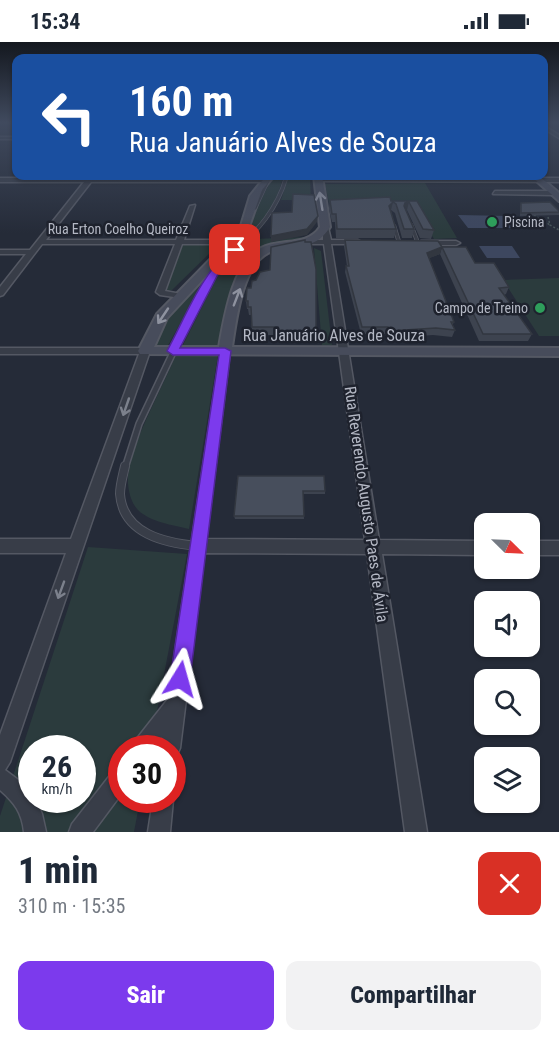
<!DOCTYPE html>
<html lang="pt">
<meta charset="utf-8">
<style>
body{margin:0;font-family:"Roboto Condensed",sans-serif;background:#f2f2f3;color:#1f2937;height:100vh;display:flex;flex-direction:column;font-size:22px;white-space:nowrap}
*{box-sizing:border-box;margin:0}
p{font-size:20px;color:#747a83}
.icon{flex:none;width:33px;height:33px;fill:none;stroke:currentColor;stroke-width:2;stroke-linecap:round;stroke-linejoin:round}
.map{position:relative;height:790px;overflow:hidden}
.details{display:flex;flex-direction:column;background:#fff;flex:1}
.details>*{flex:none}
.banner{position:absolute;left:12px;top:12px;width:536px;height:126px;border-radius:12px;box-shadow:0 2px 4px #0004;background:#1a4fa0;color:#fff;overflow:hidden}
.needle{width:39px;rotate:114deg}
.tools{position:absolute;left:474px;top:471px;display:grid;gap:12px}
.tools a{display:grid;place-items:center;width:66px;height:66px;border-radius:12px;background:#fff;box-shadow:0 2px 4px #0004;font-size:30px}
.speed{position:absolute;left:18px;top:693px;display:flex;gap:12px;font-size:30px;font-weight:700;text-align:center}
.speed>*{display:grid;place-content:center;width:78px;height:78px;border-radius:50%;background:#fff;box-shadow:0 2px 4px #0004;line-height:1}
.speed small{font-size:15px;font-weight:400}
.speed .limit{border:9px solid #d22;background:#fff;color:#111}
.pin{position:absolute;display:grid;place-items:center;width:51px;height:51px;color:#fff;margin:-26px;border-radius:12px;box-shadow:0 3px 9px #0006}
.me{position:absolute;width:66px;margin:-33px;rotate:8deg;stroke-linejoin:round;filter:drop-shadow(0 0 4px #0008)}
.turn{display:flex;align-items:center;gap:21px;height:126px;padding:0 18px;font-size:27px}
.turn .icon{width:78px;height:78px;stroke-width:2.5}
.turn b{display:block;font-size:42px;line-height:51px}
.round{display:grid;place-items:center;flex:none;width:63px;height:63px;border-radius:12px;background:#f2f2f3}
.overview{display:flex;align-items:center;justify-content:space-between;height:102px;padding:0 18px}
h1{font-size:36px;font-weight:800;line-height:45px}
.cta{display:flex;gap:12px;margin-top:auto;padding:12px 18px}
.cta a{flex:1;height:69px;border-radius:12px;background:#7c3aed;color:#fff;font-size:24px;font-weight:800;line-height:69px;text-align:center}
.cta a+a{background:#f2f2f3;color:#1f2937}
.status{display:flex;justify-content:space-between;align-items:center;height:42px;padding:0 30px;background:#fff;direction:ltr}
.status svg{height:16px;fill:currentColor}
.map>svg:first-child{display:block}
.green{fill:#2b3b3d;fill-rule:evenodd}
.water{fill:#3d475f}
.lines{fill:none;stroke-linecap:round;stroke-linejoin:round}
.service-far4-casing{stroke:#545863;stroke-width:4}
.service-far3-casing{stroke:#545863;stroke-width:4.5}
.service-far2-casing{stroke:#545863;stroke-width:7}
.service-far1-casing{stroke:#545863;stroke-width:8}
.service-casing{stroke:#545863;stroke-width:10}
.minor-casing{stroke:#545863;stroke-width:3}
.secondary-casing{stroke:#545863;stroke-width:4}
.path{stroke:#49565a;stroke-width:1.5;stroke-dasharray:2 2;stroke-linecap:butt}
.service-far4{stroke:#383d48;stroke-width:2}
.service-far3{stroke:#383d48;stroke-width:3}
.service-far2{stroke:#383d48;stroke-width:4.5}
.service-far1{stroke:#383d48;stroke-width:5}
.service{stroke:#383d48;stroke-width:8}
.minor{fill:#383d48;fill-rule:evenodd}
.secondary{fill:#474c5b;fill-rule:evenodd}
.wall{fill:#3d434f}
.shaded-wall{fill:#323740}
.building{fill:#474e5c;stroke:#323740;stroke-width:1.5}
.oneway{stroke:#8e929f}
.oneway2{stroke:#7c818c}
.route{fill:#7c3aed;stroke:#51269a;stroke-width:1.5}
.leisure-dot{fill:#2e9e5b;stroke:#1e222d;stroke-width:2}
.labels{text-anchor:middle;stroke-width:5;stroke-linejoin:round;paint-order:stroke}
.far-poi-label{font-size:14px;fill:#b4b8c4;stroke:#1e222d;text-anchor:start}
.far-street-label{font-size:14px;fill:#b4b8c4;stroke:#1e222d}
.street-label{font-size:16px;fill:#b4b8c4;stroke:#1e222d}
</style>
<div class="status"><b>15:34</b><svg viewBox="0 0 49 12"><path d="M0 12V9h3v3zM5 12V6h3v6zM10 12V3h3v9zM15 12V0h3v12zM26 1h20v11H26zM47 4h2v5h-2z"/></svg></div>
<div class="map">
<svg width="559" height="790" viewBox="0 0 559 790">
<rect width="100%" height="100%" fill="#252b38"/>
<!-- green -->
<path class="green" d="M 273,134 L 283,134 C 278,161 261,183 240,200 Z
M 289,134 L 310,134 L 311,158 L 281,158 Z
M 425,141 L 457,196 L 434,197 L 411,160 L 329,161 L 325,142 Z
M 306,195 L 305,198 C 290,199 272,198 259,206 C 235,219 224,279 217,304 L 183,303 L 221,227 L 232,215 L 254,197 Z
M 183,203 L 212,203 L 215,206 L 172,248 L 168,249 L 166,247 Z
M 314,206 L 321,209 L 332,303 L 322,304 Z
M 214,221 L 166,307 L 156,306 C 153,281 198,239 214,221 Z
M 559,236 L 559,294 L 539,294 L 503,238 Z
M 176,313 L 218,313 L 189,487 C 173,483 150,480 138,468 C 130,460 127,444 128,433 C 131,402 163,344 176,313 Z
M 88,505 L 187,512 L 150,706 L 122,706 L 122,758 L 140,758 L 134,790 L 0,790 L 0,774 ZM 32,706 L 82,706 L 82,758 L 32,758 Z"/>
<!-- water -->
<path class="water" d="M 458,173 L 516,174 L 527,186 L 468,186 Z
M 479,204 L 512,204 L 520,216 L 487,216 Z"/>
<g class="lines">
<!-- service-far4 casing -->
<g class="service-far4-casing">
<path id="service-far4" d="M 269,137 L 270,134
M 285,137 L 286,134"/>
</g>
<!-- service-far3 casing -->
<g class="service-far3-casing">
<path id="service-far3" d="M 255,166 L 269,136
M 411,183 L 418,201
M 394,184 L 399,200
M 233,210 C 258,189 277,167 286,136"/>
</g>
<!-- service-far2 casing -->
<g class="service-far2-casing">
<path id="service-far2" d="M 224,217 L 235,208
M 176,304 L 227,209"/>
</g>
<!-- service-far1 casing -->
<g class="service-far1-casing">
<path id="service-far1" d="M 125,426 L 139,382 L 177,302"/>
</g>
<!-- service casing -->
<g class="service-casing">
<path id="service" d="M 125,424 C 123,433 120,443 120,452 C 123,492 165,501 198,504"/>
</g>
<!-- minor casing -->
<g class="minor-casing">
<path id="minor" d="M 543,83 L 559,93 L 559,96 L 543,86 Z
M 0,95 L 16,95 L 16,97 L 0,97 Z
M 89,134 L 95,134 L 93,136 L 264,136 L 267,138 L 264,140 L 91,140 L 46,198 L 176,198 L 190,164 L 195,163 L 184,198 L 232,198 L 236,200 L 232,202 L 182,202 L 165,249 L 181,252 L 181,256 L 160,253 L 156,250 L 175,202 L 42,202 L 3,253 L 0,254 L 0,245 L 26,212 L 0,212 L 0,208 L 30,208 L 84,140 L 0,140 L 0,136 L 87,136 Z
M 318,136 L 559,136 L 559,140 L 316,139 Z
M 495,149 L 553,149 L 556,151 L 553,153 L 493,152 Z
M 323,184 L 328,185 L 331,198 L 358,198 L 362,200 L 358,202 L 331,202 L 379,498 L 484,499 L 484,513 L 382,512 L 427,790 L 405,790 L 367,512 L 204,511 L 180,706 L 177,713 L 172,715 L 172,706 L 160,706 L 162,695 L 154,706 L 132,706 L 135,699 L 168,657 L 221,307 L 225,306 L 230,309 L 206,497 L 365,498 L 324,202 L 306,202 L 302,200 L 306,198 L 323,198 Z
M 421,199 L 456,199 L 460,201 L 456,203 L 424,203 L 420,201 Z
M 0,306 L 145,306 L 150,309 L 10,720 L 5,728 L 21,740 L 32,751 L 32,758 L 36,758 L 42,772 L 46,790 L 24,790 C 22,771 15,761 0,748 L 0,693 L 66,511 L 0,511 L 0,497 L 71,497 L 139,312 L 0,312 Z
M 530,499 L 559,499 L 559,513 L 530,513 Z
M 122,724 L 122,751 L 93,790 L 69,790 L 72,782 L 115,727 Z
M 172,756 L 173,758 L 170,790 L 148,790 L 153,758 L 172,758 Z"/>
</g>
<!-- secondary casing -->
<g class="secondary-casing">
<path id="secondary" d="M 266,134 L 274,134 L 262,148 L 247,190 L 167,276 L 154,305 L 219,305 C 224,277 233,219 261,206 C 281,196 307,205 320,185 L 314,134 L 322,134 L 330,185 C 313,213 291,198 268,211 C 242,224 236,279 232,305 L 559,306 L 559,314 L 140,312 L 138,309 L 157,272 L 240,187 L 250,154 Z
M 531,134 L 539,134 L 559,151 L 559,159 Z"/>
</g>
<!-- path -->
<path class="path" d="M 534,173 L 550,183
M 548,175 L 550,183 L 559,188"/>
<!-- service-far4 -->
<use href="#service-far4" class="service-far4"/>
<!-- service-far3 -->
<use href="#service-far3" class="service-far3"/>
<!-- service-far2 -->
<use href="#service-far2" class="service-far2"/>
<!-- service-far1 -->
<use href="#service-far1" class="service-far1"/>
<!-- service -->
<use href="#service" class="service"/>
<!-- minor -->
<use href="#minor" class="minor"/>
<!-- secondary -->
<use href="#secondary" class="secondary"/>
</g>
<!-- wall -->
<path class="wall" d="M 330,158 L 391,159 L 417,159 L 434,188 L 431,197 L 420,196 L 407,168 L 406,169 L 414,187 L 412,196 L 402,196 L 395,171 L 391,168 L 391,169 L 396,187 L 394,196 L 336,196 L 335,180 L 332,180 L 329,167 Z
M 521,161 L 559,170 L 559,173 L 520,174 L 520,164 Z
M 305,198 L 316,292 L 316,300 L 278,300 L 278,293 L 252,293 L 251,273 L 249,273 L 248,267 L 247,267 L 246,259 L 251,246 Z
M 345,198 L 440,212 L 429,216 L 454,280 L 452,284 L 455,288 L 452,295 L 433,293 L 388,296 L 387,292 L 361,292 L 345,230 L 346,224 L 347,224 L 344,204 Z
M 442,205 L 509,245 L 506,252 L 504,253 L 532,292 L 528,299 L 479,299 L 440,212 Z
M 238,434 L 325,449 L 325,452 L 303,452 L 304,477 L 235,477 L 234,474 Z"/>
<!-- shaded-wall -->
<path class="shaded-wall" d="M 393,160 L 391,168 L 387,172 L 389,164 Z
M 409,160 L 407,168 L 403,169 L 405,161 Z
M 318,174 L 317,180 L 307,193 L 271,200 L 271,194 Z
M 442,205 L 440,212 L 425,218 L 427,211 Z"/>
<!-- building -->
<path class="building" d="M 293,152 L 314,153 L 318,174 L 307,187 L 271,194 L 272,171 L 292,170 Z
M 390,155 L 391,159 L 417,159 L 434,188 L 423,187 L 409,160 L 405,161 L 404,164 L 414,187 L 404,187 L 396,162 L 393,160 L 389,164 L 396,187 L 337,187 L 336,172 L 332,172 L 330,158 Z
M 550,160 L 559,169 L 559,170 L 521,171 L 521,161 Z
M 305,198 L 305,200 L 311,200 L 316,227 L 316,292 L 278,292 L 278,285 L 252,285 L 251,265 L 248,265 L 248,259 L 246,259 L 247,246 L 251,246 L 252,239 L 256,238 L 260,230 L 270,228 L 271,205 Z
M 345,198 L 438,199 L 442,205 L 427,211 L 454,280 L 451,280 L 455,288 L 436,286 L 389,289 L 388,285 L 362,285 L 346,224 L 349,224 Z
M 442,205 L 466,205 L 475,221 L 494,221 L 509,245 L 499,246 L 532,292 L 483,292 Z
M 238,434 L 324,434 L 325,449 L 303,449 L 304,474 L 234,474 Z"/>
<!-- one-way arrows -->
<defs><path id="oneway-shaft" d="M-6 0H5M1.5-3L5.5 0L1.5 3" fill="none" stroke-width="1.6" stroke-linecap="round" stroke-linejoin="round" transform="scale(1.5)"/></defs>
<g class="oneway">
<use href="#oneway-shaft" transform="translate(321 159) rotate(-99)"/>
<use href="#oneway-shaft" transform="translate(237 255) rotate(-69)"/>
<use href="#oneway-shaft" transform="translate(163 274) rotate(124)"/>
</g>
<g class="oneway2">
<use href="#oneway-shaft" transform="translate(126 365) rotate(109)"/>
<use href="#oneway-shaft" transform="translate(61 548) rotate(110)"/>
</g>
<!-- sky -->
<linearGradient id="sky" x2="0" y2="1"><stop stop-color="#14181f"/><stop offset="0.42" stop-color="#404a5e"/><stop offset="1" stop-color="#404a5e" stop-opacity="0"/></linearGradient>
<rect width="559" height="191" fill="url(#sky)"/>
<!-- route -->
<path class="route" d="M 232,206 L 239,208 L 225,221 L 217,234 L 180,306 L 225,306 L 231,309 L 190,637 L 187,644 L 180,647 L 173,644 L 170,637 L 219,313 L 173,313 L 167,309 C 186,274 201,232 232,206 Z"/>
<!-- markers -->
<g class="leisure-dot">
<circle cx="492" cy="180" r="6"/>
<circle cx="540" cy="266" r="6"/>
</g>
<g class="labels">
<!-- far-poi labels -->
<g class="far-poi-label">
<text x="504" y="185">Piscina</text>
<text x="528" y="271" text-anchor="end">Campo de Treino</text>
</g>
<!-- far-street labels -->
<g class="far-street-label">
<text x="118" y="192">Rua Erton Coelho Queiroz</text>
</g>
<!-- street labels -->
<g class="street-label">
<text x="334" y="299">Rua Januário Alves de Souza</text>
<text transform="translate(367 462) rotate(82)" y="6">Rua Reverendo Augusto Paes de Ávila</text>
</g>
</g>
</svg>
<div class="tools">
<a><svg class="needle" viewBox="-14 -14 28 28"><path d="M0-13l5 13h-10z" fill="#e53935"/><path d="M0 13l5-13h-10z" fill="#747a83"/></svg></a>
<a><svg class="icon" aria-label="sound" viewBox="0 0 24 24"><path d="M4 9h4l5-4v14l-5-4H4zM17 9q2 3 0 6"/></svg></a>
<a><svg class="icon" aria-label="search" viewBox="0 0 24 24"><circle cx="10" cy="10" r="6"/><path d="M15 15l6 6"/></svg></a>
<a><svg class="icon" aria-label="layers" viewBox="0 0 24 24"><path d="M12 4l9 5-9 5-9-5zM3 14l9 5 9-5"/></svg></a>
</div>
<div class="speed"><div>26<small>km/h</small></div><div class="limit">30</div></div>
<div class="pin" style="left:235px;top:208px;background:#d93025"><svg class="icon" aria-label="arrive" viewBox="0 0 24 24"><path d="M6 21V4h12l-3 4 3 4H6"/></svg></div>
<svg class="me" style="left:180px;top:637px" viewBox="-20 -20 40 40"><path d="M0-17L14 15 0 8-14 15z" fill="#7c3aed" stroke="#fff" stroke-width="4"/></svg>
<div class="banner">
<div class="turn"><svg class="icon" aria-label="left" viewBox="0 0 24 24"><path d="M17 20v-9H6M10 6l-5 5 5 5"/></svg><div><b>160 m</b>Rua Januário Alves de Souza</div></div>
</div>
</div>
<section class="details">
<div class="overview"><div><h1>1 min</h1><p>310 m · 15:35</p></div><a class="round" style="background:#d93025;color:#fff"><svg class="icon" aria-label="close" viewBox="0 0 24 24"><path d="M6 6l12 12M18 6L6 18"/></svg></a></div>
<div class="cta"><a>Sair</a><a>Compartilhar</a></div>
</section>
